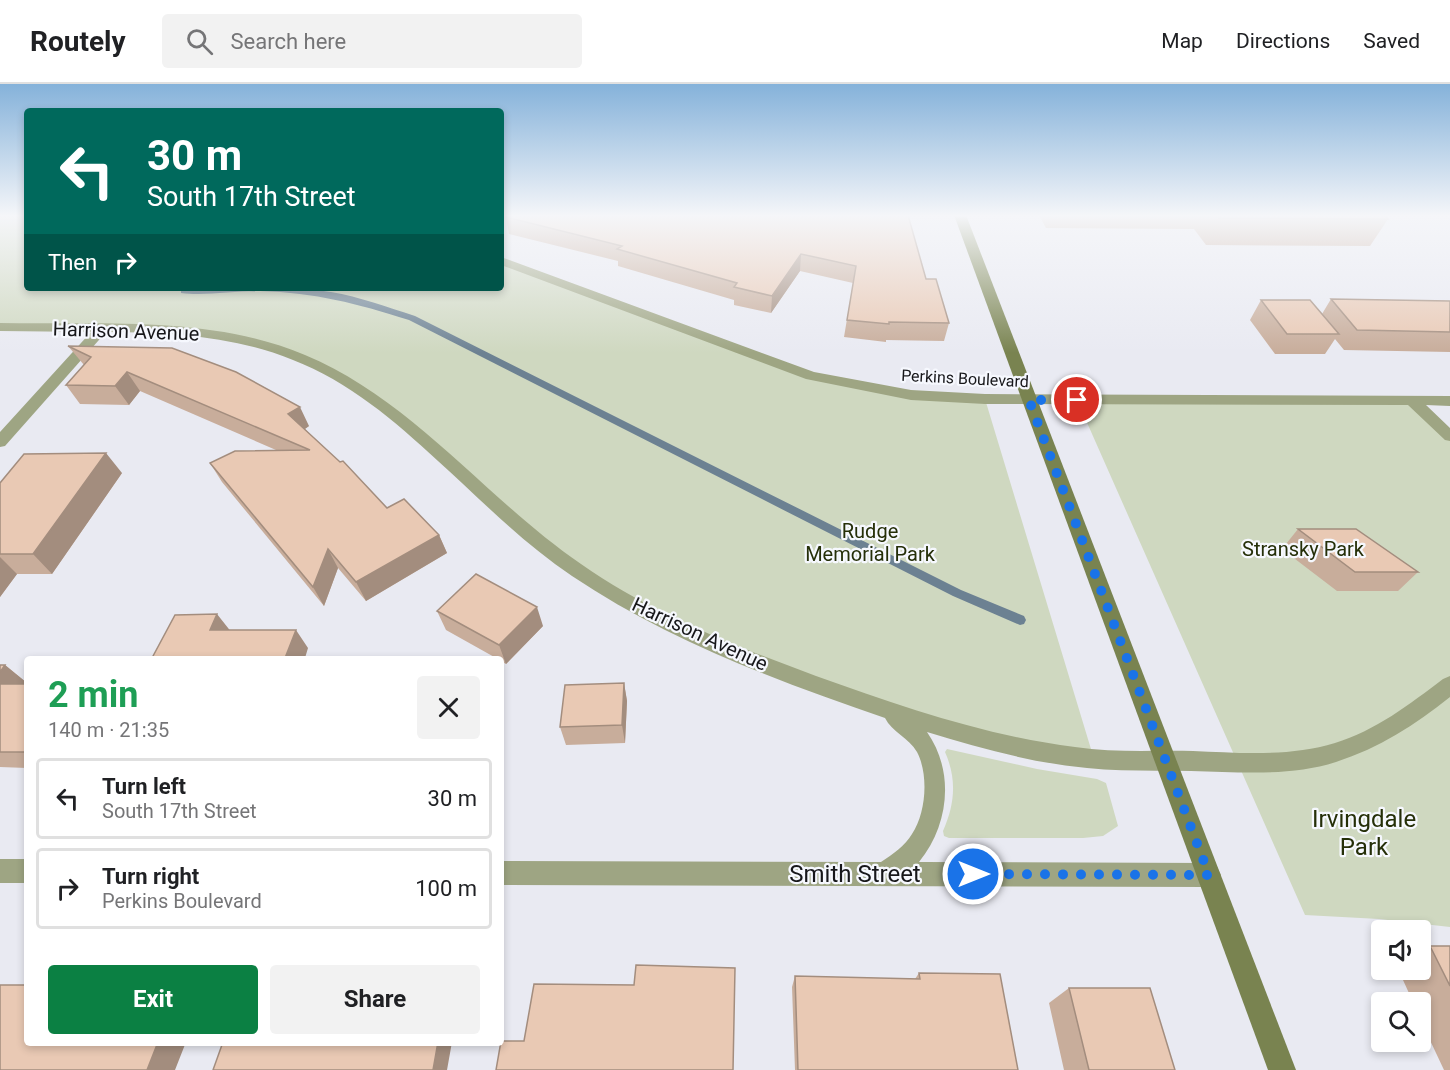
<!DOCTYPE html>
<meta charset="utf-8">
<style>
body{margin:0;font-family:Roboto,sans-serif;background:#f2f2f2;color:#202124;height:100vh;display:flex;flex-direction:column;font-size:22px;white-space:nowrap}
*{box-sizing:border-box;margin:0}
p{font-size:20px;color:#757577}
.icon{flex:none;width:33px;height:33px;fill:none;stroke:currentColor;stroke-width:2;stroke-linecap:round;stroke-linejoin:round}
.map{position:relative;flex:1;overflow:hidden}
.drawer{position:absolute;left:24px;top:572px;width:480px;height:390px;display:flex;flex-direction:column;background:#fff;border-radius:6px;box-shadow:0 3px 9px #0003}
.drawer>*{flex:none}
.top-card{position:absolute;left:24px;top:24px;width:480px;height:183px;border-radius:6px;box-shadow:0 3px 9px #0003;background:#00695c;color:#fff;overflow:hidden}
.tools{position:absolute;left:1371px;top:836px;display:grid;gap:12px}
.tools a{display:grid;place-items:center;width:60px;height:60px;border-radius:6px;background:#fff;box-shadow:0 3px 9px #0003;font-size:30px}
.pin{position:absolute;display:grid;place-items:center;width:51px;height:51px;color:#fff;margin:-26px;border:3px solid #fff;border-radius:50%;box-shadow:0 2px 6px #0007}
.me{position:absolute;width:66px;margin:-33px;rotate:90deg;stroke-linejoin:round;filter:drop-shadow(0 0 4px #0008)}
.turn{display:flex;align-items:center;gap:21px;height:126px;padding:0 24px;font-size:27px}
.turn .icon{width:78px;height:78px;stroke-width:2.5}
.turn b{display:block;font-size:42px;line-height:51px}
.then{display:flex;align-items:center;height:57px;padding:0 24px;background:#0003;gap:12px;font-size:22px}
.round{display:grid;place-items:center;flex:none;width:63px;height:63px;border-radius:6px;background:#f2f2f2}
.summary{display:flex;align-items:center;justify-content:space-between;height:102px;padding:0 24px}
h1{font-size:36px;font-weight:700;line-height:45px;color:#1e9e55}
.button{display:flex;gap:12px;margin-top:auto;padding:12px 24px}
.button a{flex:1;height:69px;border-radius:6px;background:#0b8043;color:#fff;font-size:24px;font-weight:700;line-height:69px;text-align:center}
.button a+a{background:#f2f2f2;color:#202124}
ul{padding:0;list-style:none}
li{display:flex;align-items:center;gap:18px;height:81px;margin:0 12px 9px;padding:0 12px;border:3px solid #e0e0e0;border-radius:6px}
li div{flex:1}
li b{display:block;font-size:22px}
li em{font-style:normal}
header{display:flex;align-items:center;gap:36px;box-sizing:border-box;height:84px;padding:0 30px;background:#fff;border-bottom:2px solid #e0e0e0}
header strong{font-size:28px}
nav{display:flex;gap:33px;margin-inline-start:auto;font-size:21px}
.search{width:420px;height:54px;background:#f2f2f2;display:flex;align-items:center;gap:15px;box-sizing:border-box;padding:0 21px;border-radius:6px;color:#757577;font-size:22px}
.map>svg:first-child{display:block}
.green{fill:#cfd8c0}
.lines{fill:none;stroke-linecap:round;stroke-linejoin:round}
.stream{fill:#6c8192;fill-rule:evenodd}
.street{fill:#9ea583;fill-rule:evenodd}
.secondary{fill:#798350;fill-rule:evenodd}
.wall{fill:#c8ad9b}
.shaded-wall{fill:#a38d7e}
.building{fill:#e9c9b4;stroke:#a38d7e;stroke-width:1.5}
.route{stroke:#1a73e8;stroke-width:10;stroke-dasharray:0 18}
.labels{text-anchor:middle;stroke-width:4.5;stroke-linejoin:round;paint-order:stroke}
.far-street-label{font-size:16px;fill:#17171a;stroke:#f6f8fe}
.street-label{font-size:20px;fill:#17171a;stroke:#f6f8fe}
.park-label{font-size:20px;fill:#252f08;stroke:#f6f8fe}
.near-park-label{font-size:24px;fill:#252f08;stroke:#f6f8fe}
.near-street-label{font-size:24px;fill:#17171a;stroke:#f6f8fe}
</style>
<header>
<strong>Routely</strong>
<div class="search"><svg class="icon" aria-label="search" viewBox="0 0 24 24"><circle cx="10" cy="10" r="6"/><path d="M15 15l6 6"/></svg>Search here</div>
<nav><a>Map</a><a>Directions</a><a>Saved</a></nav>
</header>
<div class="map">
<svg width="1450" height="986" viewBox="0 0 1450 986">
<rect width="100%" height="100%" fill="#e9eaf2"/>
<!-- green -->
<path class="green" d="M 0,131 L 27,131 L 27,204 L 501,204 L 501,177 L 811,292 L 872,305 L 985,315 L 1094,675 L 1019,664 L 748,575 L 576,485 L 357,304 L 300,274 L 221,251 L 0,243 Z
M 1077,316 L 1411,316 L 1450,352 L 1450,843 L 1379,835 L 1305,831 Z
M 947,665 L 1037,685 L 1097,695 L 1106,699 L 1118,742 L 1103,752 L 1083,754 L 949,754 L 944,752 L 943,747 C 955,720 957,695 945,668 Z"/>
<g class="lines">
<!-- stream -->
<path class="stream" d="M 184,204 C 230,202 286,201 331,208 C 360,213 387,223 415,232 L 961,506 L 1024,532 L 1026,536 L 1024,540 L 1020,541 L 953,512 L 409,236 C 355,219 317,209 260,207 C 235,207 204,212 181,209 L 181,205 Z"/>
<!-- street -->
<path class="street" d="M 501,173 L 814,288 L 911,306 L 985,310 L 1450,312 L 1450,322 L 1426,321 L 1450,344 L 1450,357 L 1445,356 L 1408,321 L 985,320 L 911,316 L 806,295 L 501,181 Z
M 0,239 C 101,241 210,231 305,271 C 413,316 486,415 581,480 C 652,530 735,562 816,592 C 900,622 986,652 1075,663 C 1114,669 1154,666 1193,667 C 1240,669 1289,673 1335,659 C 1375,647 1410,620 1443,595 L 1450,592 L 1450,613 C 1415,641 1379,664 1336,678 C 1289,693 1240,688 1191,687 C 1157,686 1121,688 1087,684 C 1033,679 979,664 927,648 C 955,688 949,741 919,778 L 1209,779 L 1217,783 L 1221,791 L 1217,799 L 1209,803 L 501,801 L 501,777 L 881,778 C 893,770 905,762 912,750 C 926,729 929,691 917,668 C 909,654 892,648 885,634 C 777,597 667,556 572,492 C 523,459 481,416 438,377 C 395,337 348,297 293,276 C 234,252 169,248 106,248 L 5,362 L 0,363 L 0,348 L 91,248 L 0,247 Z
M 0,775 L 27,775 L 27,799 L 0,799 Z"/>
<!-- secondary -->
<path class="secondary" d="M 954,131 L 966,131 L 1296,986 L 1268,986 Z"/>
</g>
<!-- wall -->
<path class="wall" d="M 908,131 L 926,195 L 949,239 L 944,257 L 886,256 L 886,258 L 844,253 L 853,199 L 800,187 L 771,229 L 734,221 L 734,216 L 618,182 L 618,177 L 509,150 L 506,133 Z
M 1039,131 L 1384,131 L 1388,135 L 1370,162 L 1206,161 L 1194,145 L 1046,144 Z
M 1331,215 L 1450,217 L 1450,268 L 1344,266 L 1335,255 L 1325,270 L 1275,270 L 1250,236 L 1261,216 L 1322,230 Z
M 68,262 L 309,342 L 305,345 L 387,424 L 439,451 L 447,469 L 366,517 L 338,484 L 324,522 L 222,398 L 210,379 L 276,366 L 140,307 L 129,321 L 80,320 L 66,301 L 84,281 Z
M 122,389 L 52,490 L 17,490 L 0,513 L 0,399 Z
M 1298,445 L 1418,488 L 1398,507 L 1337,507 L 1282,465 Z
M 437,527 L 543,542 L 506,580 L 501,577 L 501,574 L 496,574 L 446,546 Z
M 0,581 L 5,581 L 27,599 L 26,600 L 27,600 L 27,684 L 0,683 Z
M 624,599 L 627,617 L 625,659 L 566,661 L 560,643 Z
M 1430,862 L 1450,862 L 1450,986 L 1444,986 L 1420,935 L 1420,918 L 1413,918 L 1398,885 L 1420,885 L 1420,866 Z
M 919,889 L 1018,986 L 795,986 L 792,903 L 795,892 L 915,895 Z
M 1069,904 L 1175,986 L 1064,986 L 1049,919 Z"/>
<!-- shaded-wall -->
<path class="shaded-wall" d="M 801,170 L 800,187 L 771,229 L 772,212 Z
M 127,288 L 140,307 L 129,321 L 115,302 Z
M 300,323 L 309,342 L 299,349 L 288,330 Z
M 106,369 L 122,389 L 52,490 L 33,470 Z
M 439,451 L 447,469 L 366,517 L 356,498 Z
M 328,465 L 338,484 L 324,522 L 313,503 Z
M 0,473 L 17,490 L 0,513 Z
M 537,523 L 543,542 L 506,580 L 499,561 Z
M 217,530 L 232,549 L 210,546 Z
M 296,546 L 308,564 L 305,574 L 285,574 Z
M 5,581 L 27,599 L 15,617 L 0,606 L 0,588 Z
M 624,599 L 627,617 L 625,659 L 622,641 Z
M 158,958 L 186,958 L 175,986 L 147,986 Z
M 438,958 L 452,958 L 447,986 L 433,986 Z"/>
<!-- building -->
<path class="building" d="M 509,131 L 908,131 L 926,195 L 936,195 L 949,239 L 889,238 L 889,240 L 847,236 L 856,182 L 801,170 L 772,212 L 734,203 L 737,199 L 617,165 L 622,162 L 506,133 Z
M 1217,131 L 1384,131 L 1388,135 L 1219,134 Z
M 1331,215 L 1450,217 L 1450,248 L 1357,246 Z
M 1261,216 L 1310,216 L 1339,250 L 1287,250 Z
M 68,262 L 172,264 L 236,288 L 300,323 L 288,330 L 340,378 L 343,377 L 387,424 L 404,415 L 439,451 L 356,498 L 328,465 L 313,503 L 210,379 L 235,367 L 310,366 L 127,288 L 115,302 L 66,301 L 91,273 Z
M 106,369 L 33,470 L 0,470 L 0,399 L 24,370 Z
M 1298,445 L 1356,445 L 1418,488 L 1355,488 Z
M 476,490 L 537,523 L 499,561 L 437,527 Z
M 217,530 L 210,546 L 296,546 L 285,574 L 152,574 L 175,531 Z
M 0,581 L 5,581 L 0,588 Z
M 624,599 L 622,641 L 560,643 L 565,601 Z
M 0,600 L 27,600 L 27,668 L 0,668 Z
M 1430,862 L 1450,862 L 1450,902 Z
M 636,881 L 735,884 L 733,986 L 496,986 L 501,957 L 524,957 L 534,900 L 634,901 Z
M 919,889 L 1000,890 L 1018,986 L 798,986 L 795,892 L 920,895 Z
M 0,901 L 27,901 L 27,958 L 158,958 L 147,986 L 0,986 Z
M 1069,904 L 1150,904 L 1175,986 L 1089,986 Z
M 223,958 L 438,958 L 433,986 L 213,986 Z"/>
<!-- sky -->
<linearGradient id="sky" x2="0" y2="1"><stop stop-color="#85b2da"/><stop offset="0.49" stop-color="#f5f6f9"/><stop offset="1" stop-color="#f5f6f9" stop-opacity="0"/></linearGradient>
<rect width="1450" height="269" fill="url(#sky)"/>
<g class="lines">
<!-- route -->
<path class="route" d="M 973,790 L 1209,791 L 1029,316 L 1077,316"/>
</g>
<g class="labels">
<!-- far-street labels -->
<g class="far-street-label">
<text transform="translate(965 294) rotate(3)" y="6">Perkins Boulevard</text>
</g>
<!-- street labels -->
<g class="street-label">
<text transform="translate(126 247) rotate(2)" y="7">Harrison Avenue</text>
<text transform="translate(700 550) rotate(25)" y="7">Harrison Avenue</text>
</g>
<!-- park labels -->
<g class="park-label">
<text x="870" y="454">Rudge<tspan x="870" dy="23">Memorial Park</tspan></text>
<text x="1303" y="472">Stransky Park</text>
</g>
<!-- near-park labels -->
<g class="near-park-label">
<text x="1364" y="743">Irvingdale<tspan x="1364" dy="28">Park</tspan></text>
</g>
<!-- near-street labels -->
<g class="near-street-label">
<text x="855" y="798">Smith Street</text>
</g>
</g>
</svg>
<div class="tools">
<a><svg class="icon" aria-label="sound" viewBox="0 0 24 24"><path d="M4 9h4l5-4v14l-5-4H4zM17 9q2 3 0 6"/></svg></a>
<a><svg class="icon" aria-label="search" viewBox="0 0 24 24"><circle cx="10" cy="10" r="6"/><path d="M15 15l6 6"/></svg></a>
</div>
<div class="pin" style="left:1077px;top:316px;background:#d93025"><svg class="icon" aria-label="arrive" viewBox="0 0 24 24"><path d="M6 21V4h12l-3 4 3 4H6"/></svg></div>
<svg class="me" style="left:973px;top:790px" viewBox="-20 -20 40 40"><circle r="17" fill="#1a73e8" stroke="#fff" stroke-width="3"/><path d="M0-11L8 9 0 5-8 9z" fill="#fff"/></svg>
<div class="top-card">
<div class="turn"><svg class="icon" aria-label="left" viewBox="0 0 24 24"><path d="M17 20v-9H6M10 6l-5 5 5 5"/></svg><div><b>30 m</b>South 17th Street</div></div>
<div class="then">Then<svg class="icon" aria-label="right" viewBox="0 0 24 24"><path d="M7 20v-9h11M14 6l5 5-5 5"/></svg></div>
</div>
<section class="drawer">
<div class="summary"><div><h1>2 min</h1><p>140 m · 21:35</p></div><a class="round"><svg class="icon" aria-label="close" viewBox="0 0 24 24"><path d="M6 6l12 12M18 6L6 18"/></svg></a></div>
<ul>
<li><svg class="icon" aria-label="left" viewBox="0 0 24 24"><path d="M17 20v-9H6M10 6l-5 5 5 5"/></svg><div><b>Turn left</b><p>South 17th Street</p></div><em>30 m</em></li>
<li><svg class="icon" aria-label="right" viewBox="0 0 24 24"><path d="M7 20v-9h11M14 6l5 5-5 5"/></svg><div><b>Turn right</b><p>Perkins Boulevard</p></div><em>100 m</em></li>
</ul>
<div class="button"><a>Exit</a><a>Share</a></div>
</section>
</div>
